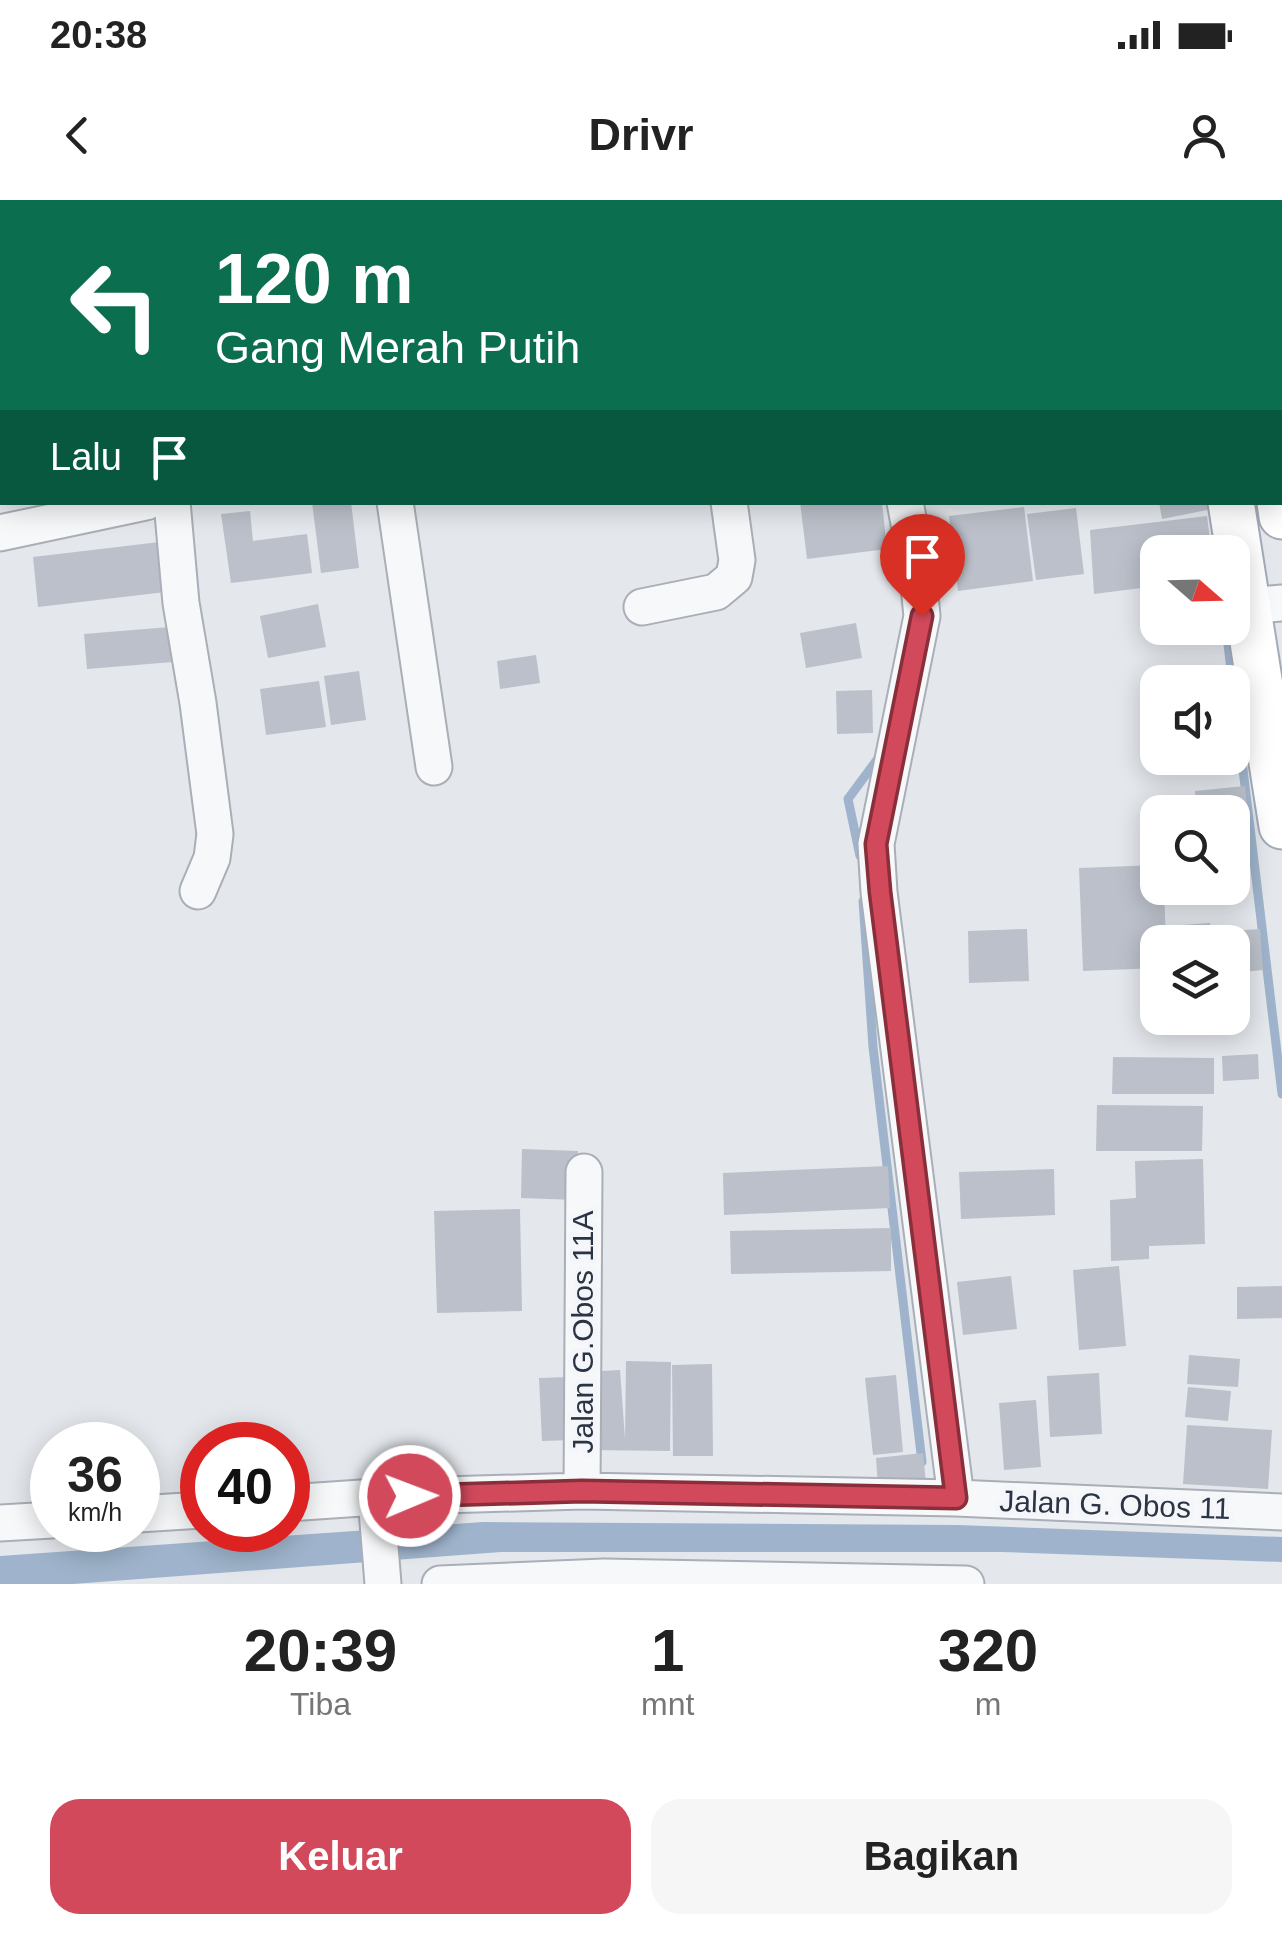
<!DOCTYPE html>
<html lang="id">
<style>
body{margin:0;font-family:Arial,sans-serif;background:#f6f6f6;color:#222;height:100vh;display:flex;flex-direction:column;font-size:38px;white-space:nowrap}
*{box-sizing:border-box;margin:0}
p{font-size:32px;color:#767676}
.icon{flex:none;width:55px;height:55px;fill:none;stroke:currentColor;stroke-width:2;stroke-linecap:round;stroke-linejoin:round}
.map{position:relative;height:1384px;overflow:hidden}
.panel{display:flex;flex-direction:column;background:#fff;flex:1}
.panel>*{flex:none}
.hud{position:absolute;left:0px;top:0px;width:1282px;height:305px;box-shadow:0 5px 25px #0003;background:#0b6e4f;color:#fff;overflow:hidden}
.needle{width:65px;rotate:110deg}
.buttons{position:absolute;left:1140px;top:335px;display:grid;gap:20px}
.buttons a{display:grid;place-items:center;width:110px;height:110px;border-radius:20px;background:#fff;box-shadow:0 5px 25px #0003;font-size:50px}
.speed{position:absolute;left:30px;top:1222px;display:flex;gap:20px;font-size:50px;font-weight:700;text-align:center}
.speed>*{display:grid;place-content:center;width:130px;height:130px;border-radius:50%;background:#fff;box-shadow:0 5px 25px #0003;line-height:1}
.speed small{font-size:25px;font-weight:400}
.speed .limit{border:15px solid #d22;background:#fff;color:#111}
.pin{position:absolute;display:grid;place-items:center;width:85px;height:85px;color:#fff;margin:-102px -42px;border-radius:50% 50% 50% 0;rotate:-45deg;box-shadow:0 0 10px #0007}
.pin .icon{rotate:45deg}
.me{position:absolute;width:110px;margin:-55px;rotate:89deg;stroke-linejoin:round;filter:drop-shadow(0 0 8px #0008)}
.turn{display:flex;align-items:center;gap:35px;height:210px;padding:0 50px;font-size:45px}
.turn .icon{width:130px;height:130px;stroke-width:2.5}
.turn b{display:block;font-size:70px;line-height:85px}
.then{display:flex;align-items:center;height:95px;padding:0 50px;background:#0003;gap:20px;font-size:38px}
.eta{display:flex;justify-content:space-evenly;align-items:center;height:170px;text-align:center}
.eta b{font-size:60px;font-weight:600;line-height:70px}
.action{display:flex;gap:20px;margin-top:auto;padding:20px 50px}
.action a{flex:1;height:115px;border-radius:30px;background:#d1495b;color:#fff;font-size:40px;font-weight:600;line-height:115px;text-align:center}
.action a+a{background:#f6f6f6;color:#222}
.status{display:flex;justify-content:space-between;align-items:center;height:70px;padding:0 50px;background:#fff;direction:ltr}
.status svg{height:28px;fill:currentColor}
header{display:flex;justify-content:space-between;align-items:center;height:130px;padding:0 50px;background:#fff;font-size:45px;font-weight:600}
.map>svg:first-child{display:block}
.water{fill:#9fb4cc}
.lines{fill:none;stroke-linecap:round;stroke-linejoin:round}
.stream{stroke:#9fb4cc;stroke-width:9}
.building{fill:#bbc0ca}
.minor-casing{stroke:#a9aeb7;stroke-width:39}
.major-casing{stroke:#a3abb8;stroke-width:49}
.minor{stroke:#f7f8fa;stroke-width:35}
.major{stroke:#fff;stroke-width:45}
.route-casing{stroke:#882f3b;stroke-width:25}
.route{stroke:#d1495b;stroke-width:18}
.labels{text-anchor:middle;stroke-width:10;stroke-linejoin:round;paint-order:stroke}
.street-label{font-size:30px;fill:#2b3445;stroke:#f4f6f9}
</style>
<div class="status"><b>20:38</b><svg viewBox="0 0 49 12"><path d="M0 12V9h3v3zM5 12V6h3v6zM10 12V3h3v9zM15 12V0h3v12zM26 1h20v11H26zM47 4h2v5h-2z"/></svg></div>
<header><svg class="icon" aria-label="back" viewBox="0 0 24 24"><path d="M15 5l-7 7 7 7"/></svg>Drivr<svg class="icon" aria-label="person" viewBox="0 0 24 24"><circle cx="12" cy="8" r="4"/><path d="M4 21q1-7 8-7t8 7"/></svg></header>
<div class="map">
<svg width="1282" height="1384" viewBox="0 0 1282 1384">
<rect width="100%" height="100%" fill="#e4e7ec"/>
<!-- water -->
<path class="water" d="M 483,1322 L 958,1325 L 1282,1337 L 1282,1362 L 1002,1352 L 501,1352 L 73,1384 L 0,1384 L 0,1356 Z"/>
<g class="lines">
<!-- stream -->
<path class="stream" d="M 1174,0 L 1174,2
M 1280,155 L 1282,171
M 1226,428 L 1282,894
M 860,656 L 848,599 L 882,553
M 863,701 L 873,847 L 922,1262"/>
</g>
<!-- building -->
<path class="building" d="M 312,302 L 351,302 L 359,368 L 321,373 Z
M 800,302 L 882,302 L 887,349 L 807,359 Z
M 1159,302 L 1211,302 L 1212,309 L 1162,319 Z
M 1024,307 L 1033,381 L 958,391 L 949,316 Z
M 1076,308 L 1084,374 L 1036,380 L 1027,314 Z
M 250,311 L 253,341 L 307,334 L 312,373 L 231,383 L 221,314 Z
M 1207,316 L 1210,340 L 1152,347 L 1157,386 L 1094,394 L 1090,330 Z
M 168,341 L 174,391 L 38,407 L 33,357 Z
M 318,404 L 326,447 L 268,458 L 260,416 Z
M 856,423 L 862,458 L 806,468 L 800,433 Z
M 182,426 L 185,461 L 87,469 L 84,434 Z
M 536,455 L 540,483 L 500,489 L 497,461 Z
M 359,471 L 366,520 L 331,525 L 324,476 Z
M 319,481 L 326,527 L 266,535 L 260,489 Z
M 872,490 L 873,533 L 837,534 L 836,491 Z
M 1245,586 L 1247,606 L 1197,611 L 1195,591 Z
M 1243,610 L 1247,654 L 1232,655 L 1232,611 Z
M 1244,657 L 1248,688 L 1203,694 L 1203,688 L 1232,688 L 1232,658 Z
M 1158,665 L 1158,688 L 1164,688 L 1166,742 L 1158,742 L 1158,768 L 1083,771 L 1079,668 Z
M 1210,723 L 1212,742 L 1170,742 L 1168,726 Z
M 1027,729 L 1029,781 L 969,783 L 968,731 Z
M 1260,729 L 1263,770 L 1232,773 L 1232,742 L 1216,742 L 1215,732 Z
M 1258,854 L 1259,879 L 1223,881 L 1222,856 Z
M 1113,857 L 1214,858 L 1214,894 L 1112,894 Z
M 1097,905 L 1203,906 L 1202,951 L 1096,951 Z
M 522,949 L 578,951 L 576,1000 L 521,998 Z
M 1203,959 L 1205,1044 L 1149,1046 L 1149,1059 L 1111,1061 L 1110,1000 L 1136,998 L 1135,961 Z
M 888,966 L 890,1008 L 724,1015 L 723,973 Z
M 1054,969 L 1055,1015 L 961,1019 L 959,972 Z
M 520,1009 L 522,1111 L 437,1113 L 434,1011 Z
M 891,1028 L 891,1071 L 731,1074 L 730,1031 Z
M 1119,1066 L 1126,1146 L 1079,1150 L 1073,1070 Z
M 1011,1076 L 1017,1129 L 963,1135 L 957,1082 Z
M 1282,1086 L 1282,1118 L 1237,1119 L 1237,1087 Z
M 1189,1155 L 1240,1159 L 1238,1187 L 1187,1184 Z
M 626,1161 L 671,1162 L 670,1251 L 588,1250 L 583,1172 L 620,1170 L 625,1239 Z
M 712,1164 L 713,1256 L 673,1256 L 672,1165 Z
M 1099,1173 L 1102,1234 L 1050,1237 L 1047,1176 Z
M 896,1175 L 903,1252 L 873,1255 L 865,1178 Z
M 570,1177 L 573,1240 L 542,1241 L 539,1178 Z
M 1188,1187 L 1231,1191 L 1228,1221 L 1185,1217 Z
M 1036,1200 L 1041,1267 L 1004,1270 L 999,1203 Z
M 1187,1225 L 1272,1230 L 1268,1289 L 1183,1284 Z
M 923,1253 L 926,1283 L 878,1288 L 876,1258 Z"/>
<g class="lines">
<!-- minor casing -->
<g class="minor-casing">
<path id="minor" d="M 320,0 L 321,2
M 734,0 L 734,2
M 800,2 L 810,0
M 1280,107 L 1282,106
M 0,199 L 2,211
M 172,302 L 181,403 L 198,503 L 215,634 L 212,658 L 198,691
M 395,302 L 434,567
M 905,302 L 917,366 L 922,416 L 876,644 L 879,692 L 956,1298
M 0,333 L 146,302
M 1246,406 L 1282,403
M 642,407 L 716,392 L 734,377 L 737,360 L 729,302
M 582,1291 L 584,972
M 376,1297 L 383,1384
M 288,1303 L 376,1297 L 582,1291 L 956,1298 L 1282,1312
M 138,1314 L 202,1310
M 0,1323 L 52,1320
M 440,1384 L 604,1377 L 966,1384"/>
</g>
<!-- major casing -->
<g class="major-casing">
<path id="major" d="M 1200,0 L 1200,2
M 1240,0 L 1241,2
M 1231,302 L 1282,626
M 1280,302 L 1282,316"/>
</g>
<!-- minor -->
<use href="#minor" class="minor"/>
<!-- major -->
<use href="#major" class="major"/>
</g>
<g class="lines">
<!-- route casing -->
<g class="route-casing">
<path id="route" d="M 410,1296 L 582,1291 L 956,1298 L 880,692 L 876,644 L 922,416"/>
</g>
<!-- route -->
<use href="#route" class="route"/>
</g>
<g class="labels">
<!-- street labels -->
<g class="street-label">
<text transform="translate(583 1132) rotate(-90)" y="10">Jalan G.Obos 11A</text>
<text transform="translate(1115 1305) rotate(2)" y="10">Jalan G. Obos 11</text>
</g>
</g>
</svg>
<div class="buttons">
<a><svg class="needle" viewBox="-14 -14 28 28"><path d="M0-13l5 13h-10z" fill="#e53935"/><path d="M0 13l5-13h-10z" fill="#767676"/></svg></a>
<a><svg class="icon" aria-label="sound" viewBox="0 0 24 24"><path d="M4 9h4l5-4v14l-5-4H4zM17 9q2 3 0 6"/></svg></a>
<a><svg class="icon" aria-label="search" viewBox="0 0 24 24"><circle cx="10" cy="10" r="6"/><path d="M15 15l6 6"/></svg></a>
<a><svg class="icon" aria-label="layers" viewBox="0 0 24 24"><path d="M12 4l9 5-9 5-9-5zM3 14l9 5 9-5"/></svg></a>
</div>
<div class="speed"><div>36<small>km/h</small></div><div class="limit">40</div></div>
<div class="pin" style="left:922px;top:416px;background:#d93025"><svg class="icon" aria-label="arrive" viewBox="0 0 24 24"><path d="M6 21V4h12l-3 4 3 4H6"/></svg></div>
<svg class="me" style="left:410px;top:1296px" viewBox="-20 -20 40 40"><circle r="17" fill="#d1495b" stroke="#fff" stroke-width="3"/><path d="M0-11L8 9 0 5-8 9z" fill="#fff"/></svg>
<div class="hud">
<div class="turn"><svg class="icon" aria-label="left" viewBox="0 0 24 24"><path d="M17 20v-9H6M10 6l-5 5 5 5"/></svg><div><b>120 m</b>Gang Merah Putih</div></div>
<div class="then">Lalu<svg class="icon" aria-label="arrive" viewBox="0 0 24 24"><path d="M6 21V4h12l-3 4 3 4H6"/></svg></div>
</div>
</div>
<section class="panel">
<div class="eta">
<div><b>20:39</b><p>Tiba</p></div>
<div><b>1</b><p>mnt</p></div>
<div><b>320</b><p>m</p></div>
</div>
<div class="action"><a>Keluar</a><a>Bagikan</a></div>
</section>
